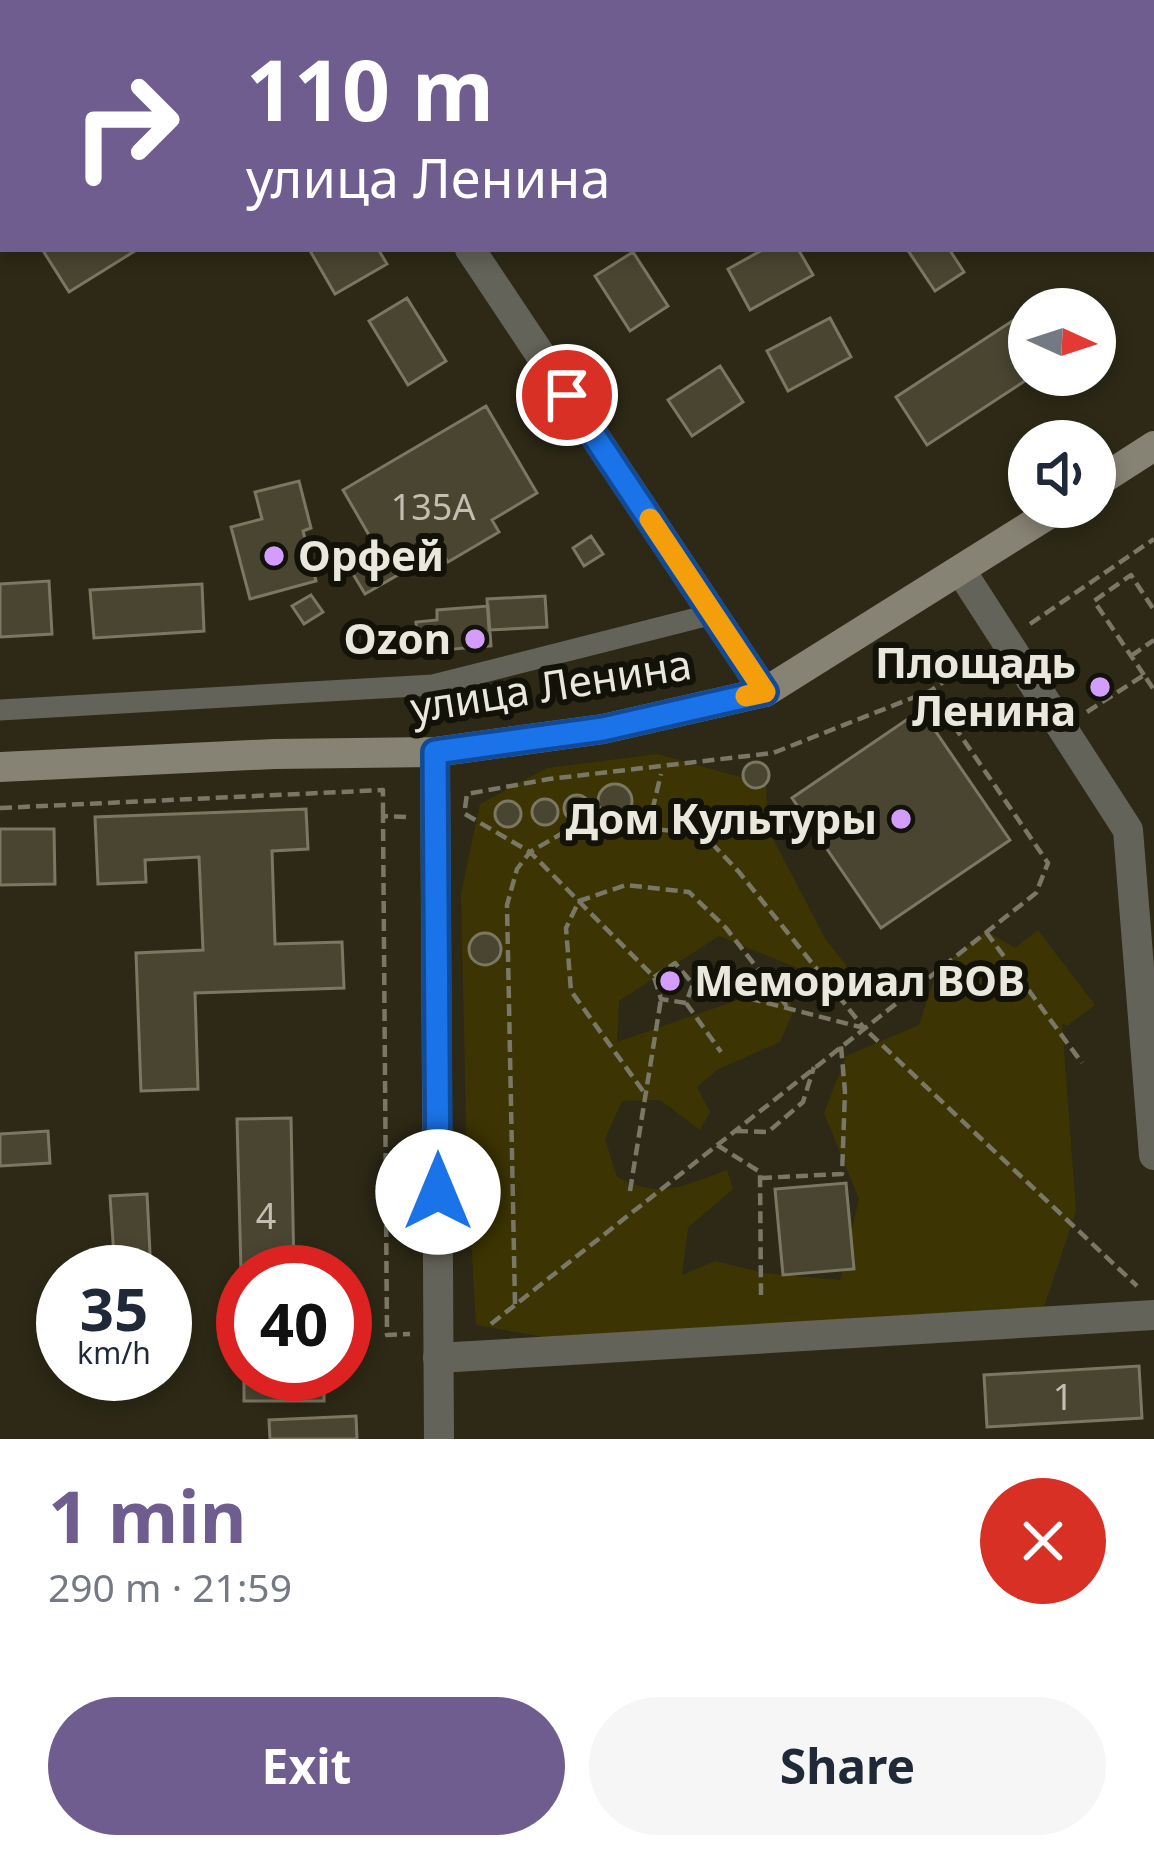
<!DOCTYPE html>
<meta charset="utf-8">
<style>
body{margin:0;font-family:"Noto Sans",sans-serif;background:#f6f6f7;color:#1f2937;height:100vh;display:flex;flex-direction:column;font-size:45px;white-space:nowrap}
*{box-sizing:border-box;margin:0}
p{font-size:39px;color:#747a83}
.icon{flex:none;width:66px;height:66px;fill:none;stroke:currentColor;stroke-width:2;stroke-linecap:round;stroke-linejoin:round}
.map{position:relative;height:1439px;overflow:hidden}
.details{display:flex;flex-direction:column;background:#fff;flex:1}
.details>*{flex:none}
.top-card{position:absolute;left:0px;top:0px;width:1155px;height:252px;box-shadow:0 6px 18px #0003;background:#705d90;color:#fff;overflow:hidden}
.needle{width:78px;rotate:93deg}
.buttons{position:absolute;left:1008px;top:288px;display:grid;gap:24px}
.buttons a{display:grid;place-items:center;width:108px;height:108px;border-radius:50%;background:#fff;box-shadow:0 6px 18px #0003;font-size:60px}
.speed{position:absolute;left:36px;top:1245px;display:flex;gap:24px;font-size:60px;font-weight:700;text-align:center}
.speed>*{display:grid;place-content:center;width:156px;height:156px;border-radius:50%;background:#fff;box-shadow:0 6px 18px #0003;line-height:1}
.speed small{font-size:30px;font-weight:400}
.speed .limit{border:18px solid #d22;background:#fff;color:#111}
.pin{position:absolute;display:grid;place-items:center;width:102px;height:102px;color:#fff;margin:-51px;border:6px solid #fff;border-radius:50%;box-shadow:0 3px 12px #0007}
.me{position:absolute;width:132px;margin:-66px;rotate:0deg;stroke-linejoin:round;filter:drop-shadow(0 0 9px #0008)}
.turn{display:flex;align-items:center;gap:42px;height:252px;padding:0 48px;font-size:54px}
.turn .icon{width:156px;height:156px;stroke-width:2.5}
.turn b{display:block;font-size:84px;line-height:102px}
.round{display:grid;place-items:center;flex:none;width:126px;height:126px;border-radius:63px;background:#f6f6f7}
.head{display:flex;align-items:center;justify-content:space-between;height:204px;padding:0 48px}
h1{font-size:72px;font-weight:700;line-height:90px;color:#705d90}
.button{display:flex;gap:24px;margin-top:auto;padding:24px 48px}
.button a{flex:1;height:138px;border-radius:72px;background:#705d90;color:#fff;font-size:48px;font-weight:700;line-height:138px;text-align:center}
.button a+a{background:#f6f6f7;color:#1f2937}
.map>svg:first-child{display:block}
.green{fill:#3c3402}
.building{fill:#494531;stroke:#7b7762;stroke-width:3}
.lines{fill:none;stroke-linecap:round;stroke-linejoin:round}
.path{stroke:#7a7767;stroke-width:4.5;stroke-dasharray:12 6;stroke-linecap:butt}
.pedestrian{stroke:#646359;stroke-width:21}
.minor{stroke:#646359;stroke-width:30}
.tertiary{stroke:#646359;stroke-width:30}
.secondary{stroke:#868374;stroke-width:30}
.route-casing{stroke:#114b97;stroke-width:30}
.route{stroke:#1a73e8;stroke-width:21}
.slow{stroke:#f59e0b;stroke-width:21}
.poi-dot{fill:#d29dfd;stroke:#131209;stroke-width:4.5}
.labels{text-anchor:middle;stroke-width:12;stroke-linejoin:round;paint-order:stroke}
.number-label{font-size:36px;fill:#c2bfb1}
.poi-label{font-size:42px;font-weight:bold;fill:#eae8dc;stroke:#131209;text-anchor:end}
.street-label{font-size:42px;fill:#eae8dc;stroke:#131209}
</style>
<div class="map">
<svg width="1154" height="1439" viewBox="0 0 1154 1439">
<rect width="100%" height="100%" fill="#2d2916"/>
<!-- green -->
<path class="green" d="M 657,754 L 766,784 L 768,829 L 826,940 L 873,999 L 719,936 L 619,1001 L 617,1042 L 786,983 L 793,1012 L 780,1042 L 717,1070 L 697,1087 L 710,1112 L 700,1130 L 660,1100 L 622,1101 L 605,1139 L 617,1177 C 663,1200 681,1186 727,1170 L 733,1189 L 688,1228 L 682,1275 L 715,1261 L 764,1273 L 840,1280 L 859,1199 L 824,1113 L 846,1056 L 919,1025 L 937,970 L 987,931 L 1015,948 L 1038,930 L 1095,1005 L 1067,1026 L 1062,1023 L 1076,1211 L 1043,1310 L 549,1338 L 476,1325 L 467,1169 L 461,893 L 480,804 L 547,768 Z"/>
<!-- building -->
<path class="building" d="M 7,0 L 87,0 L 89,3 L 9,3 Z
M 42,249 L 138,249 L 69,292 Z
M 309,249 L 378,249 L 387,264 L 335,294 Z
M 764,249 L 798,249 L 813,275 L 750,310 L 728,269 Z
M 907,249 L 949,249 L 964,272 L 935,291 Z
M 633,252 L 668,306 L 630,331 L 595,276 Z
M 407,298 L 446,361 L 408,385 L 369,321 Z
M 1029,310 L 1029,375 L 1034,375 L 927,445 L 896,397 Z
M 830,318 L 851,357 L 788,391 L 767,351 Z
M 720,366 L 743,402 L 692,436 L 668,400 Z
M 486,406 L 537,493 L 492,520 L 499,532 L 448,562 L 441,550 L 365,594 L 344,559 L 373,542 L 343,490 Z
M 299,481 L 311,528 L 303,531 L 316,581 L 250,599 L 231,527 L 262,519 L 255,492 Z
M 591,536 L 603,554 L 584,566 L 573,548 Z
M 49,581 L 52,634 L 0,637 L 0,584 Z
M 202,584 L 204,631 L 94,638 L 90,590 Z
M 311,595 L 323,612 L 304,624 L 292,606 Z
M 545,596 L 547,627 L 489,630 L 487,599 Z
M 488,606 L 491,646 L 418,652 L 416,622 L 437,620 L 437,610 Z
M 921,710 L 1010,840 L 881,928 L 792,798 Z
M743 775a13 13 0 1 1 26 0a13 13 0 1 1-26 0Z
M598 801a17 17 0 1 1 34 0a17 17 0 1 1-34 0Z
M564 808a13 13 0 1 1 26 0a13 13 0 1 1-26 0Z
M532 812a13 13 0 1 1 26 0a13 13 0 1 1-26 0Z
M495 814a13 13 0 1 1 26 0a13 13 0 1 1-26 0Z
M 306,809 L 308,849 L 272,851 L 275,944 L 342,942 L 344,988 L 195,993 L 198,1089 L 141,1091 L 136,953 L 203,950 L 199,857 L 145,860 L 146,882 L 98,884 L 95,817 Z
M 0,829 L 54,829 L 55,884 L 0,885 Z
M469 949a16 16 0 1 1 32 0a16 16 0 1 1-32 0Z
M 291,1118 L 294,1272 L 243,1272 L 243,1347 L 237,1119 Z
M 48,1131 L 50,1163 L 0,1166 L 0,1134 Z
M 846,1183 L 854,1269 L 783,1275 L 775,1189 Z
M 147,1194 L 151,1272 L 115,1272 L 110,1196 Z
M 1139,1366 L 1142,1418 L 987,1427 L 984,1375 Z
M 244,1374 L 324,1374 L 324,1401 L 244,1401 Z
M 356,1416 L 357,1439 L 270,1439 L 269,1420 Z"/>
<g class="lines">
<!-- path -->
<path class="path" d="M 1030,624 L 1154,539
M 1131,656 L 1154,640
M 1144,675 L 1094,601 L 1131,575 L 1154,610
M 1087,712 L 1144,675 L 1154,690
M 0,808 L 383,790 L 383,816
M 465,808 L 467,794 L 549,779 L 773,753 L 930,691 L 981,657
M 465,814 L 530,852 L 654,977 L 661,999 L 686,1003 L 693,984 L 864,1028 L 1137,1286
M 406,817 L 383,816 L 387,1335 L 410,1334
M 648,828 L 661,774
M 986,932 L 1082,1063
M 654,977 L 675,963 L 693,984
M 686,1003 L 721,1052
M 643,1091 L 571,991 L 566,928 L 579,901 L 626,885 L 689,892 L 726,928 L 789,1009
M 736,1131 L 768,1132 L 803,1102 L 814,1067
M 717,1145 L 760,1172 L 761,1295
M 760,1178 L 842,1174 L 845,1092 L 841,1046
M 630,1191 L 661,999
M 515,1304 L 507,905 L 517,869 L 530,852 L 561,834 L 648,828 L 704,835 L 739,872 L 864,1028
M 491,1324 L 1036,893 L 1048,863 L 930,691"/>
<!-- pedestrian -->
<path class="pedestrian" d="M 0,710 L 433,685 L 713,614"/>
<!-- minor -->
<path class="minor" d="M 306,3 L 310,0
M 470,249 L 765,692
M 961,571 L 1128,830 L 1154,1155
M 438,1358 L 1154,1315"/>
<!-- tertiary -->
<path class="tertiary" d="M 435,752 L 439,1439"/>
<!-- secondary -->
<path class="secondary" d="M 1095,484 L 1154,446
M 0,767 L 274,754 L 435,752 L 603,729 L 765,692 L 1060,507"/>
</g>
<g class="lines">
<!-- route casing -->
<g class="route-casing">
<path id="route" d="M 438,1192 L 435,752 L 603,729 L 765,692 L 567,395"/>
</g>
<!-- route -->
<use href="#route" class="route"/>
<!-- slow -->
<path class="slow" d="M 650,519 L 765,692 L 746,696"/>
</g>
<!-- markers -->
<g class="poi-dot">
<circle cx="274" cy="556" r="12"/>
<circle cx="475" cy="639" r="12"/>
<circle cx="1100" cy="687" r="12"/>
<circle cx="901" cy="819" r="12"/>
<circle cx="670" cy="981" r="12"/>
</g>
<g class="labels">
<!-- number labels -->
<g class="number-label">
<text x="433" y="520">135А</text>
<text x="266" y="1229">4</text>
<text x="1063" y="1410">1</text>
</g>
<!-- poi labels -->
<g class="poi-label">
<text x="298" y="571" text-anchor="start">Орфей</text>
<text x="451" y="654">Ozon</text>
<text x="1076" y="678">Площадь<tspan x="1076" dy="48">Ленина</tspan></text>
<text x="877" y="834">Дом Культуры</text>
<text x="694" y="996" text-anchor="start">Мемориал ВОВ</text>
</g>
<!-- street labels -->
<g class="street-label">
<text transform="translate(551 686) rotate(-9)" y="15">улица Ленина</text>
</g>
</g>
</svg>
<div class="buttons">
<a><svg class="needle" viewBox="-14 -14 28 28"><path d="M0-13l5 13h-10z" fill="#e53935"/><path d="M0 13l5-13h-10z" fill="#747a83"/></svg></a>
<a><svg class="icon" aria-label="sound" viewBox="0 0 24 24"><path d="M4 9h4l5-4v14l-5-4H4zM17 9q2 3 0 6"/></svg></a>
</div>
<div class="speed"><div>35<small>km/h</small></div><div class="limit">40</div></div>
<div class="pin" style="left:567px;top:395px;background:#d93025"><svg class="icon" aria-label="arrive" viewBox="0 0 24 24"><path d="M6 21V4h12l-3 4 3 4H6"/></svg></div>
<svg class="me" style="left:438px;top:1192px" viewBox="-20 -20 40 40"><circle r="19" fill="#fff"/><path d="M0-13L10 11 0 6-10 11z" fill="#1a73e8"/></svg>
<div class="top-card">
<div class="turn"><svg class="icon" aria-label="right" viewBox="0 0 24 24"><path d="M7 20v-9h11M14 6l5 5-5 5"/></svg><div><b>110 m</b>улица Ленина</div></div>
</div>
</div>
<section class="details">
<div class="head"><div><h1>1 min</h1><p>290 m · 21:59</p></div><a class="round" style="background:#d93025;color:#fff"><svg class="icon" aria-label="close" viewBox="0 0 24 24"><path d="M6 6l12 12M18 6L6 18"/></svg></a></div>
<div class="button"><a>Exit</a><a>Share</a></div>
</section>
